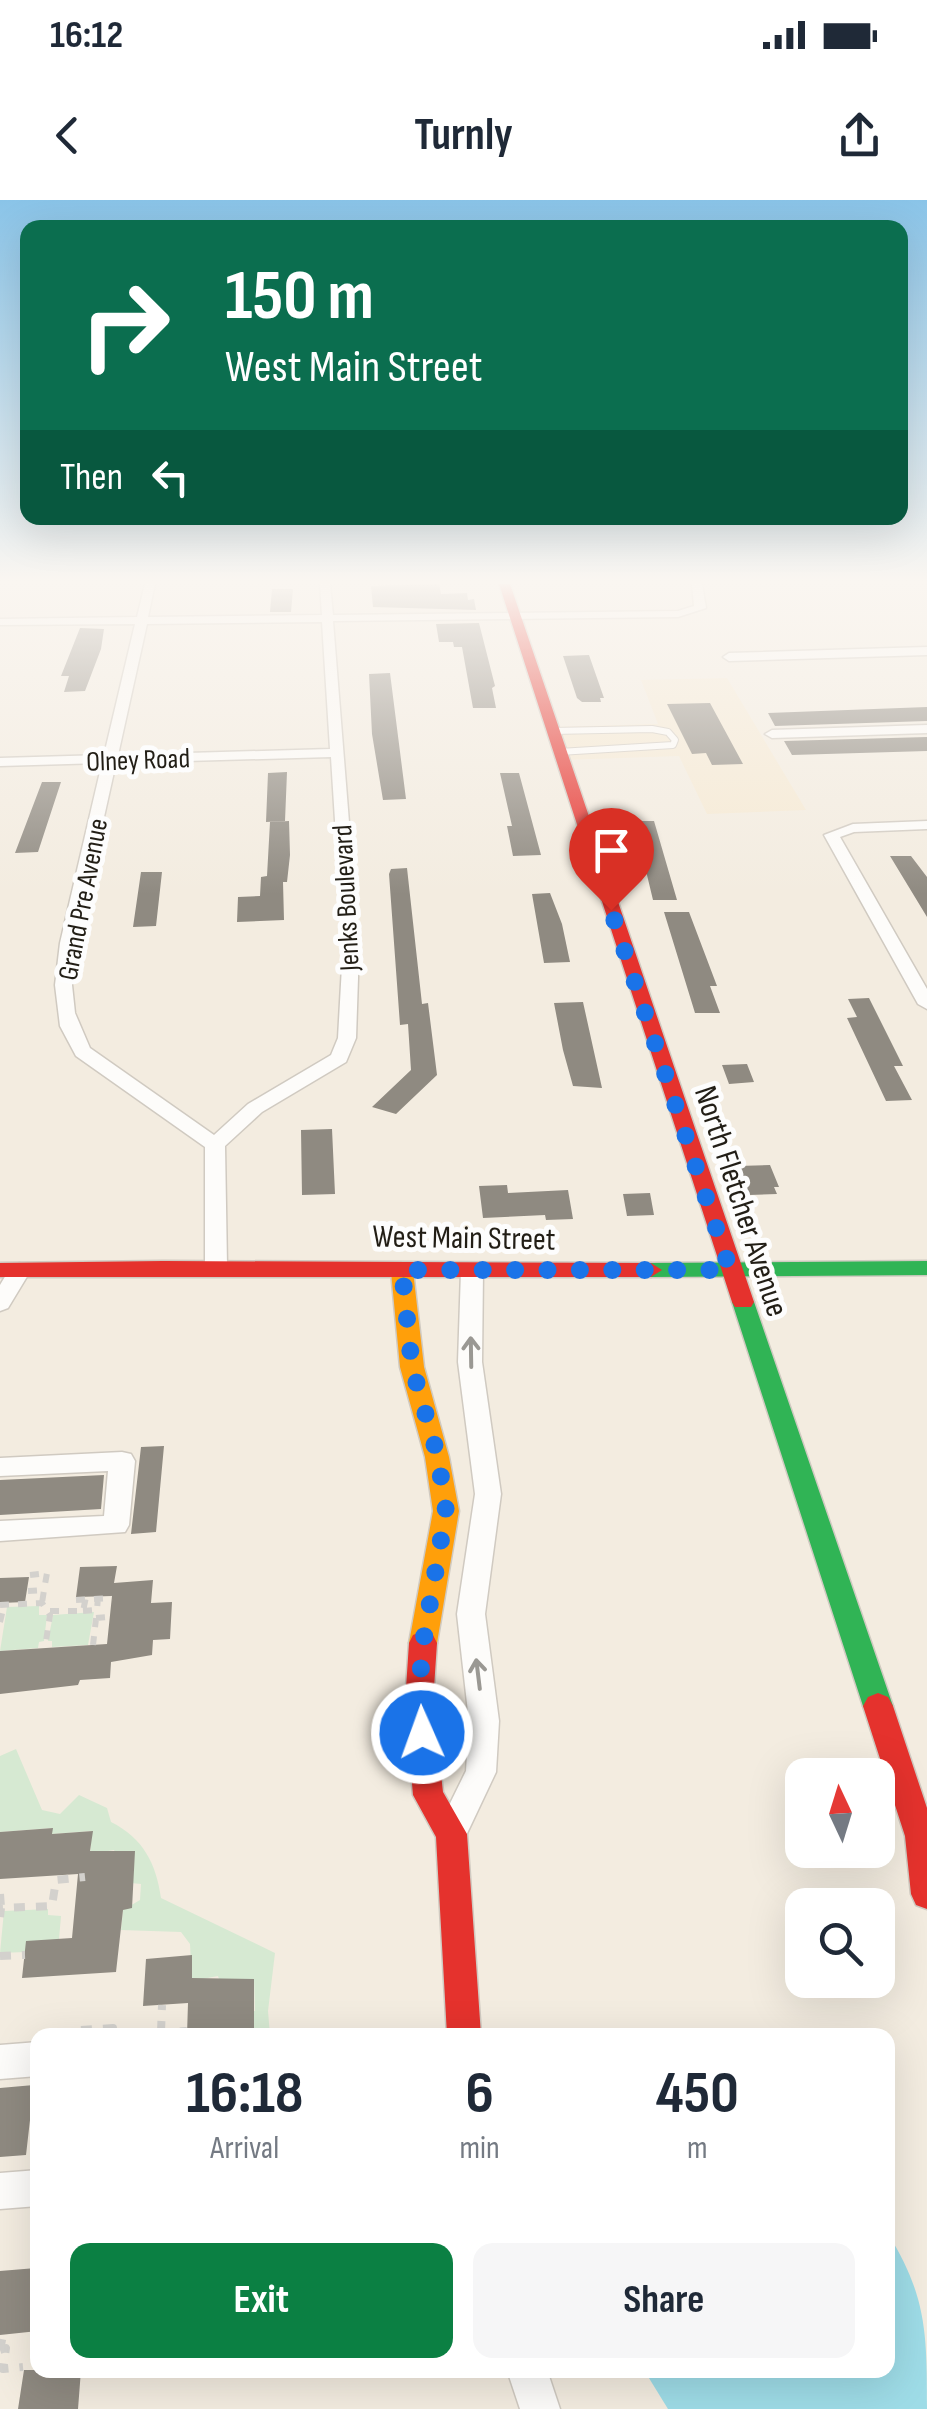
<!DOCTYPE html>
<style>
body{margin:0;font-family:"Sofia Sans Condensed",sans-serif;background:#f6f6f7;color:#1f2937;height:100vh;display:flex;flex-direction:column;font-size:38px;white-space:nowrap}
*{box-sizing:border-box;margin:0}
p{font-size:32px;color:#747a83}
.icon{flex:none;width:55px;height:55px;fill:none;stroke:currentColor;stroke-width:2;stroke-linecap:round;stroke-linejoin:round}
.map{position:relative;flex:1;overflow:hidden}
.details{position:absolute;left:30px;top:1828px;width:865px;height:350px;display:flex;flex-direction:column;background:#fff;border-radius:20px;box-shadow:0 10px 40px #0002}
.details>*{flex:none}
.guide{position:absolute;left:20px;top:20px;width:888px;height:305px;border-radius:20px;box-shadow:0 10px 40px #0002;background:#0b6e4f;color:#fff;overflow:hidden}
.needle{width:65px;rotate:356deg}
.buttons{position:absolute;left:785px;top:1558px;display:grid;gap:20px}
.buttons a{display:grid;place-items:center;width:110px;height:110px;border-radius:20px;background:#fff;box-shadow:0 10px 40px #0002;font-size:50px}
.pin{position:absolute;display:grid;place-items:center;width:85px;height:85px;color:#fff;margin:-102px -42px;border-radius:50% 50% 50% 0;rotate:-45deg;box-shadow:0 0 10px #0007}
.pin .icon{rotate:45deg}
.me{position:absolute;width:110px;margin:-55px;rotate:358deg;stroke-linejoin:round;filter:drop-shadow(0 0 8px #0008)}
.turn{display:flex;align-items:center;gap:35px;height:210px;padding:0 40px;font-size:45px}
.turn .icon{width:130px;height:130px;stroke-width:2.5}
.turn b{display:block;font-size:70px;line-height:85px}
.then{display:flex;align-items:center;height:95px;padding:0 40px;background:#0003;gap:20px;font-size:38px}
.eta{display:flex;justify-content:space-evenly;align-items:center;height:170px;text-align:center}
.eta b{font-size:60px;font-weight:700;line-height:70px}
.action{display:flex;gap:20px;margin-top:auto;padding:20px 40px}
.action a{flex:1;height:115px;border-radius:20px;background:#0b8043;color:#fff;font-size:40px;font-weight:700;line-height:115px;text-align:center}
.action a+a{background:#f6f6f7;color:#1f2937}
.status{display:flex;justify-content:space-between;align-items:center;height:70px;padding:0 50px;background:#fff;direction:ltr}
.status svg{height:28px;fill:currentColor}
header{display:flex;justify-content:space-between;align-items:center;height:130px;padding:0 40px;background:#fff;font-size:45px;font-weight:700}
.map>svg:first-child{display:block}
.built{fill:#f5e9d3}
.green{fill:#d6e9d2}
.water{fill:#9edce7}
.building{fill:#8f8a81}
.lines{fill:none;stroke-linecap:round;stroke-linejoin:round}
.lane-casing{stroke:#d0cac1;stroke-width:8}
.street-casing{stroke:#d0cac1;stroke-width:3}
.fast-casing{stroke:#d0cac1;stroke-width:3}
.slow-casing{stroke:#d0cac1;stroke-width:3}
.jam-casing{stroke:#d0cac1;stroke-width:3}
.path-far1{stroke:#d3d1cd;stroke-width:6;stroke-dasharray:9 9;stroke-linecap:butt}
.path{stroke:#d3d1cd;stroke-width:8;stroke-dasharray:11 11;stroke-linecap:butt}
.lane{stroke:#fdfcfa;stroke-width:6}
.street{fill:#fdfcfa;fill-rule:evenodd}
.fast{fill:#30b455;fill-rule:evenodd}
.slow{fill:#ff9f0a;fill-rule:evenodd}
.jam{fill:#e5322d;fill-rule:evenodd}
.oneway{stroke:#9a9893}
.route{stroke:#1a73e8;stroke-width:18;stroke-dasharray:0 32.4}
.labels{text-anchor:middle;stroke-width:10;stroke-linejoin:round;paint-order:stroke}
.far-street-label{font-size:28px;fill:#221e16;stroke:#fdfdfd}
.street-label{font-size:32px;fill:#221e16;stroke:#fdfdfd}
</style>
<div class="status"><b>16:12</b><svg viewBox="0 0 49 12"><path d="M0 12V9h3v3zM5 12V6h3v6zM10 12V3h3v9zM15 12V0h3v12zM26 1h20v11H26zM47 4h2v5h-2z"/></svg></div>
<header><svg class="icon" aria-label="back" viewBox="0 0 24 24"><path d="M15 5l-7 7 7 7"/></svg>Turnly<svg class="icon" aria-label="share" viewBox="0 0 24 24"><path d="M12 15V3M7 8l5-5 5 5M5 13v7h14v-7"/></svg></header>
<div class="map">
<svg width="927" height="2209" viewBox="0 0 927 2209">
<rect width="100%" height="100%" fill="#f3ece0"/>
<!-- built -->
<path class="built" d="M 727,478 L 806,610 L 707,614 L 679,556 L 562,560 L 551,527 L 658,524 L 641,480 Z"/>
<!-- green -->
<path class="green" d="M 39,1406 L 39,1415 L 47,1415 L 44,1441 L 39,1442 L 38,1448 L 0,1451 L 7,1407 Z
M 94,1412 L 88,1445 L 52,1447 L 52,1441 L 48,1441 L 53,1415 Z
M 16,1549 L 42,1610 L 60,1614 L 79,1595 L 107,1608 L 111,1622 C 143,1638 156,1663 161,1698 L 275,1753 L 268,1811 L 270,1835 L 254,1835 L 238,1813 L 255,1811 L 254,1779 L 219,1779 L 218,1776 L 192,1781 L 190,1744 L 181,1732 L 121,1730 L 123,1710 L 140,1700 L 141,1684 L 131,1683 L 114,1650 L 90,1654 L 92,1631 L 52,1634 L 52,1628 L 0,1632 L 0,1556 Z
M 48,1709 L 48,1715 L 61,1716 L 59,1739 L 25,1752 L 0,1753 L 4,1711 Z"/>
<!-- water -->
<path class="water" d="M 888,2034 C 927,2096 927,2135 927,2209 L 668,2209 L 644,2170 L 888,2170 Z"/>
<!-- building -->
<path class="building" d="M 439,384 L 441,394 L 467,393 L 468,400 L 474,399 L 476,410 L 373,407 L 371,386 Z
M 272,389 L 293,389 L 291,412 L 270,412 Z
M 479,423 L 495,486 L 492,488 L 496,508 L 473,508 L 462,447 L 454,447 L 453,442 L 439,442 L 436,424 Z
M 80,428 L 104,429 L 101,449 L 85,491 L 64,492 L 69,476 L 61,476 Z
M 589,455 L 604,498 L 600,498 L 601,502 L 582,502 L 577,498 L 563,456 Z
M 390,473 L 406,599 L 383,600 L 372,534 L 369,474 Z
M 710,503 L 743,564 L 712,565 L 706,553 L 692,554 L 667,504 Z
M 927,507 L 927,521 L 775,526 L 768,513 Z
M 927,537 L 927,551 L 792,555 L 784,541 Z
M 287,572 L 285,621 L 266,622 L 268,573 Z
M 500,573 L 519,573 L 541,655 L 513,656 L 507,626 L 512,626 Z
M 42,582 L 61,582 L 38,652 L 15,653 Z
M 289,621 L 290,655 L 287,682 L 283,682 L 284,720 L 237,722 L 238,697 L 260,696 L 261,677 L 267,676 L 270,622 Z
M 634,621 L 654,621 L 677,700 L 653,700 Z
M 890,656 L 911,656 L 927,677 L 927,717 Z
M 407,668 L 422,804 L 428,803 L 437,875 L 396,914 L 372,907 L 411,870 L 408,824 L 400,825 L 389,674 L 391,669 Z
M 141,672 L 162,672 L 156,726 L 133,727 Z
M 550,693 L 562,724 L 570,762 L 544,763 L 532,694 Z
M 664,712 L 689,712 L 717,786 L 710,786 L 720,813 L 695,813 Z
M 869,798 L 903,866 L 894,866 L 912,900 L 886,901 L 847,818 L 857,817 L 848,799 Z
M 583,802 L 602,888 L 573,886 L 563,850 L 554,803 Z
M 747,864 L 754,882 L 729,884 L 722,865 Z
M 332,929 L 335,994 L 302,995 L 301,930 Z
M 770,965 L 779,987 L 774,987 L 777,994 L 749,995 L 738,966 Z
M 507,985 L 508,993 L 568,990 L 573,1019 L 546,1020 L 545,1015 L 483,1018 L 479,986 Z
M 650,993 L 654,1015 L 627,1016 L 623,994 Z
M 164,1246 L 156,1332 L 131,1334 L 141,1247 Z
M 104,1275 L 101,1309 L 0,1315 L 0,1280 Z
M 117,1366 L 114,1383 L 153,1380 L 151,1403 L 172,1402 L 170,1439 L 153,1440 L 152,1455 L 111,1462 L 110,1478 L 80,1480 L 78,1485 L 0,1494 L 0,1451 L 107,1444 L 112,1396 L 76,1397 L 80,1367 Z
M 29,1377 L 25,1402 L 0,1403 L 0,1378 Z
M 53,1628 L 52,1634 L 93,1631 L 90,1651 L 135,1651 L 132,1708 L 123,1710 L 116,1772 L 22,1778 L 26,1741 L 72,1738 L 78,1674 L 0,1679 L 0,1632 Z
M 192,1755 L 192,1778 L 254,1779 L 254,1835 L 187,1835 L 188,1803 L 143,1806 L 146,1759 Z
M 34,1885 L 26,1955 L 0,1957 L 0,1888 Z
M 36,2068 L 33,2102 L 38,2102 L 38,2131 L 0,2135 L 0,2071 Z
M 24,2170 L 81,2170 L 78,2209 L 18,2209 Z"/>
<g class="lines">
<!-- lane casing -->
<g class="lane-casing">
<path id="lane" d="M 552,531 L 652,529 L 668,532 L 675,540 L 673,545 L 559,552"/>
</g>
<!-- street casing -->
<g class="street-casing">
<path id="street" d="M 145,384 L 155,384 L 148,417 L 322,415 L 320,384 L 330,384 L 333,415 L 678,411 L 694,406 L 692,384 L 702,384 L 706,408 L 678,417 L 333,421 L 359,748 L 356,838 L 346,862 L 262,912 L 225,946 L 227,1066 L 216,1073 L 205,1066 L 205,947 L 76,856 L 60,826 L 55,785 L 60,743 L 102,563 L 0,566 L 0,558 L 104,555 L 135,424 L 0,425 L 0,419 L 137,417 ZM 322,422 L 330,549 L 118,555 L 147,424 ZM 331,557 L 343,748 L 338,838 L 331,855 L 248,904 L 214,935 L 90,848 L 75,813 L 72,785 L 76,743 L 116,563 Z
M 927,447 L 927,455 L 729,461 L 723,457 L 729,453 Z
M 927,525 L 927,533 L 772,538 L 765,534 L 772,530 Z
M 927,621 L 927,629 L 854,632 L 840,637 L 927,789 L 927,809 L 918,804 L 824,635 L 853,624 Z
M 20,1063 L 31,1070 L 8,1108 L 0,1111 L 0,1085 L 12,1065 Z
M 472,1064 L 483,1071 L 482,1162 L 501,1294 L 485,1414 L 499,1521 L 496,1572 L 462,1644 L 451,1648 L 440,1644 L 435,1634 L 466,1571 L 469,1521 L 457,1414 L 475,1294 L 458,1162 L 461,1071 Z
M 122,1252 L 131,1254 L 135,1261 L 129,1325 L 125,1332 L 0,1341 L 0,1321 L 104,1316 L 108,1271 L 0,1276 L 0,1258 Z
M 38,1842 L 38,1876 L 0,1879 L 0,1845 Z
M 38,1970 L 38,2006 L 0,2009 L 0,1973 Z
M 507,2170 L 547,2170 L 560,2209 L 520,2209 Z"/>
</g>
<!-- fast casing -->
<g class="fast-casing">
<path id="fast" d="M 927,1061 L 927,1075 L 651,1077 L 640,1070 L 651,1063 Z
M 743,1094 L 754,1102 L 893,1506 L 888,1515 L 878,1519 L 868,1515 L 863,1506 L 732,1102 Z"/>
</g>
<!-- slow casing -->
<g class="slow-casing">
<path id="slow" d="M 402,1064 L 413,1071 L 424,1167 L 449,1257 L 459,1311 L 437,1443 L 433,1451 L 423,1455 L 413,1451 L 409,1443 L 433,1311 L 425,1257 L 400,1167 L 391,1071 Z"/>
</g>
<!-- jam casing -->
<g class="jam-casing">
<path id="jam" d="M 499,384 L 510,384 L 754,1102 L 751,1107 L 735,1107 L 732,1102 Z
M 163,1061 L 651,1063 L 662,1070 L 651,1077 L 0,1077 L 0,1063 Z
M 423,1431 L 433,1435 L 437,1443 L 433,1503 L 443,1592 L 467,1634 L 481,1835 L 447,1835 L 436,1637 L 413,1595 L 405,1503 L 409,1443 L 413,1435 Z
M 878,1493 L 888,1497 L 893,1506 L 927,1608 L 927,1709 L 916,1705 L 911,1694 L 905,1636 L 863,1506 L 868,1497 Z"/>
</g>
<!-- path-far1 -->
<path class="path-far1" d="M 30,1375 L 47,1373 L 44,1390
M 28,1391 L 44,1390 L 42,1403
M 76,1400 L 112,1398
M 0,1405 L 42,1403 L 50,1415 L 46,1441
M 50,1411 L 83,1411 L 86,1397
M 83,1411 L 97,1410 L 98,1397
M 96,1418 L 109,1417
M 0,1422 L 4,1405
M 93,1445 L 97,1410"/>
<!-- path -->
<path class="path" d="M 0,1694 L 1,1707
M 0,1717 L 1,1708 L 52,1706 L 56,1680 L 85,1677
M 0,1756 L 25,1755
M 81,1830 L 113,1828 L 113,1835
M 161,1832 L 162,1805
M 136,1835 L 187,1831
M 0,2150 L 6,2148 L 3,2169 L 23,2167
M 0,2150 L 3,2135"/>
<!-- lane -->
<use href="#lane" class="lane"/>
<!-- street -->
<use href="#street" class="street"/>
<!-- fast -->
<use href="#fast" class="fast"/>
<!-- slow -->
<use href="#slow" class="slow"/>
<!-- jam -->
<use href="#jam" class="jam"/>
</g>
<!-- one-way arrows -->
<defs><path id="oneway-shaft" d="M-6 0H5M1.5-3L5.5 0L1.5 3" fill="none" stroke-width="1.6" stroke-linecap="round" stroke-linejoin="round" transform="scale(2.5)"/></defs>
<g class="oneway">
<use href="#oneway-shaft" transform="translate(471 1152) rotate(-91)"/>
<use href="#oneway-shaft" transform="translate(478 1474) rotate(-97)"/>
</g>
<!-- sky -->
<linearGradient id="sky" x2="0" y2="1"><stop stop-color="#8ac4e8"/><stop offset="0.55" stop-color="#faf6f1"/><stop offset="1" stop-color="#faf6f1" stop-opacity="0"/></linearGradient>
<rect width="927" height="694" fill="url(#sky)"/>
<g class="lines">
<!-- route -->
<path class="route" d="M 422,1533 L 419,1502 L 422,1449 L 446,1311 L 438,1257 L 412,1167 L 402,1070 L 730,1070 L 611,710"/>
</g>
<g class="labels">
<!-- far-street labels -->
<g class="far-street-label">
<text transform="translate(138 559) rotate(-2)" y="10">Olney Road</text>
<text transform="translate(345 698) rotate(-93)" y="10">Jenks Boulevard</text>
<text transform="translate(82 699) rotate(-79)" y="10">Grand Pre Avenue</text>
</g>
<!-- street labels -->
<g class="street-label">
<text transform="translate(742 1001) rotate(72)" y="11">North Fletcher Avenue</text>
<text transform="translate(464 1037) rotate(1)" y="11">West Main Street</text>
</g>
</g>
</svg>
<div class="buttons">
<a><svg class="needle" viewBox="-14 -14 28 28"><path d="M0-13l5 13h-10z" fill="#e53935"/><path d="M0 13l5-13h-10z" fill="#747a83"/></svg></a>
<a><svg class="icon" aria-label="search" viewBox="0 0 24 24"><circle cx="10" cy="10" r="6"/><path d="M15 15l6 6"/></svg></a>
</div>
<div class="pin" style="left:611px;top:710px;background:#d93025"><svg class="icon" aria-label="arrive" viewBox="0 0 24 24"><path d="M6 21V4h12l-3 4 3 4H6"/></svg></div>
<svg class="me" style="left:422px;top:1533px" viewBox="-20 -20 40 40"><circle r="17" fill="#1a73e8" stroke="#fff" stroke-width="3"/><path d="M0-11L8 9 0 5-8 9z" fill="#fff"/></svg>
<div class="guide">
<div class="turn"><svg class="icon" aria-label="right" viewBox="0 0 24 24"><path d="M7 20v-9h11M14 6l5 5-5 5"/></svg><div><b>150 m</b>West Main Street</div></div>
<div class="then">Then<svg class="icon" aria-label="left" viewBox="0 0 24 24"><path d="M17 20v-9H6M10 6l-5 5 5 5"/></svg></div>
</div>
<section class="details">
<div class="eta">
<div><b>16:18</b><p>Arrival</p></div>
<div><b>6</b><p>min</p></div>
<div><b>450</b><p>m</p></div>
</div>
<div class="action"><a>Exit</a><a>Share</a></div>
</section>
</div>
